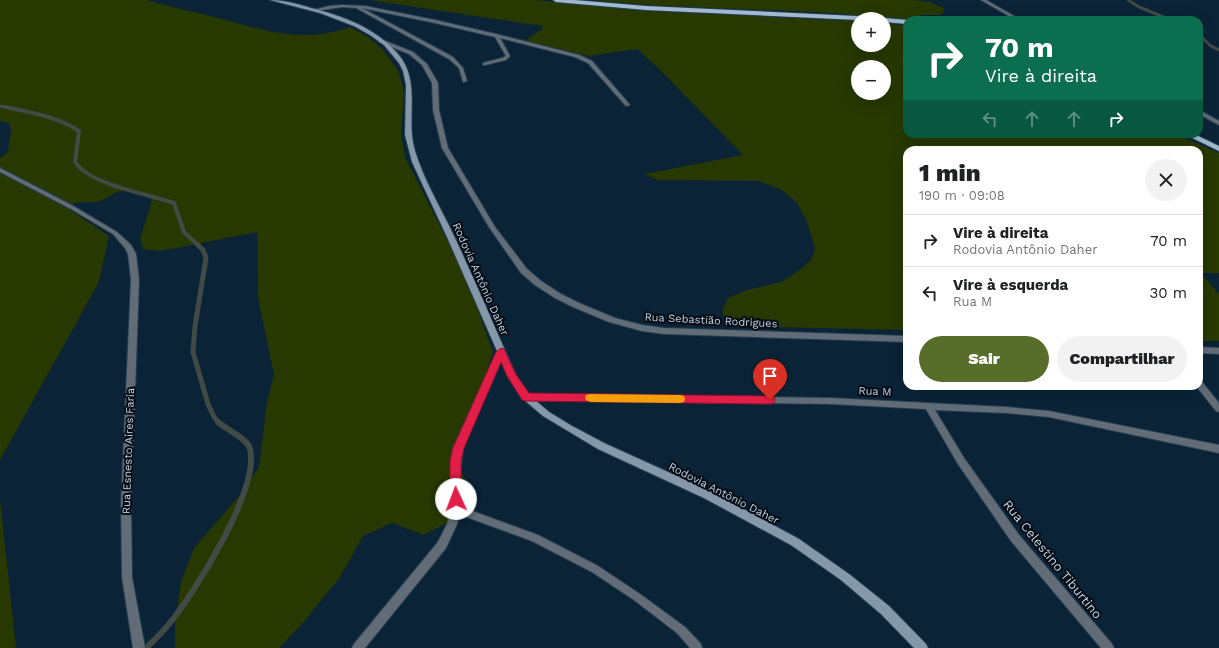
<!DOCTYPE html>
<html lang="pt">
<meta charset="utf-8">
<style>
body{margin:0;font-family:"Work Sans",sans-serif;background:#f2f2f2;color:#202124;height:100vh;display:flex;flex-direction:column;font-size:15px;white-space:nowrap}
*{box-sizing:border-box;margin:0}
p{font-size:13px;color:#757577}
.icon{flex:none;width:22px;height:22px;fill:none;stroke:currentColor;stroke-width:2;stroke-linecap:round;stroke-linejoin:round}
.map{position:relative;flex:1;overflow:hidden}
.side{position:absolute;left:903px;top:146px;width:300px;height:244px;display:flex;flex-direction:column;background:#fff;border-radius:12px;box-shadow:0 4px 16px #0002}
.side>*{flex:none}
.banner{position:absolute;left:903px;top:16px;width:300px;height:122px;border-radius:12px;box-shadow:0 4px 16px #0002;background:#0b6e4f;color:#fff;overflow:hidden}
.buttons{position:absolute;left:851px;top:12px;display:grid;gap:8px}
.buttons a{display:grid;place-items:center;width:40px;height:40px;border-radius:50%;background:#fff;box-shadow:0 4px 16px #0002;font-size:20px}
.pin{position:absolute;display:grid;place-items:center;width:34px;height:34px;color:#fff;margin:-41px -17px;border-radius:50% 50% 50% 0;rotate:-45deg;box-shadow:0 0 4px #0007}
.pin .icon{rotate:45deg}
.me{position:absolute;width:44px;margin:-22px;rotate:358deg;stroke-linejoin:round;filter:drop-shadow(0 0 3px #0008)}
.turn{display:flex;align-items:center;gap:14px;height:84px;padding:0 16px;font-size:18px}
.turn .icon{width:52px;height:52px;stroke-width:2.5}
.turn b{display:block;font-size:28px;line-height:34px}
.lanes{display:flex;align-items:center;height:38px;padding:0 16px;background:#0003;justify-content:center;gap:20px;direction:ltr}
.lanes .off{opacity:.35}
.round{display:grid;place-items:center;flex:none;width:42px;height:42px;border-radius:21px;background:#f2f2f2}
.head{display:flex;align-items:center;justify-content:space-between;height:68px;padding:0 16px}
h1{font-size:24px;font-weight:800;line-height:30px}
.button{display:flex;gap:8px;margin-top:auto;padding:8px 16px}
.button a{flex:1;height:46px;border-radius:24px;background:#586d2a;color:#fff;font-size:16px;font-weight:800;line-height:46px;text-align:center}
.button a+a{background:#f2f2f2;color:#202124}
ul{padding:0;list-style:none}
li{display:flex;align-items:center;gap:12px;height:52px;padding:0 16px;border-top:1px solid #e0e0e0}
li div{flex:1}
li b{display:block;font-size:15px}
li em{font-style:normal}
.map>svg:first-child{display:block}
.green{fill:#273800;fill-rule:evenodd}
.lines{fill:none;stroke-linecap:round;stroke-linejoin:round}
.stream-far3{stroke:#414a44;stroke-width:3}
.stream-far2{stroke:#414a44;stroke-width:4}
.stream-far1{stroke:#414a44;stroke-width:5}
.stream{stroke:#414a44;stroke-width:6}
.service-casing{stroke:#283f52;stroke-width:2}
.minor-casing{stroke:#283f52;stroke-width:2}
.tertiary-casing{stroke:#283f52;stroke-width:2}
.secondary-casing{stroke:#283f52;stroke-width:2}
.primary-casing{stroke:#283f52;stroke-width:2}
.service{fill:#616c77;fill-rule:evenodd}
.minor{fill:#616c77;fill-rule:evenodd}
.tertiary{fill:#616c77;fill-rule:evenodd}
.secondary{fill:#8598a9;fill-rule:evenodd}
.primary{fill:#a1b9cf;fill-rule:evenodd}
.route{fill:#e11d48;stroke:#92132f}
.slow{fill:#f59e0b}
.labels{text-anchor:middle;stroke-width:4;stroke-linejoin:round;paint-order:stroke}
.street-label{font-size:11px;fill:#c5d3e1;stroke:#030b14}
.near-street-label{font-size:13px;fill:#c5d3e1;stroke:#030b14}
</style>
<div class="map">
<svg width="1219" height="648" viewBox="0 0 1219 648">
<rect width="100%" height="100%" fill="#0a2337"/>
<!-- green -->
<path class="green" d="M 0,0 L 147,0 C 168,7 189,10 210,16 C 259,28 299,45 350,27 L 368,37 L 382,49 L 398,70 L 403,87 L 404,95 L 401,135 L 406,159 L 466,277 L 493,352 L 479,398 L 461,444 L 459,466 L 473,497 L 449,522 L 424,535 L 392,523 L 363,536 L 340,577 L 302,624 L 279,648 L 175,648 L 175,623 L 181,582 L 194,548 L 240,495 L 259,467 L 267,402 L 274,375 L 258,298 L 257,232 L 161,251 L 143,249 L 140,239 L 151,204 L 152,199 C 140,191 126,188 113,194 C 108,197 102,201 96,202 C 82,204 80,199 66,207 L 109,236 L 99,282 L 0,460 L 0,158 L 8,152 L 11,130 L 9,123 L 0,121 Z
M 369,0 L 535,0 L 650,11 L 858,21 L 858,45 L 884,45 L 884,23 L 907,26 L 907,134 L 1176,134 L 1219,153 L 1219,273 L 1201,273 L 1219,294 L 1219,341 L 1199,341 L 1199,150 L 907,150 L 907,330 L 726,326 L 722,310 L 728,298 L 747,290 L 781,282 L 797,272 L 811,260 L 815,249 L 807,222 L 797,203 L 782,190 L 759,181 L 658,180 L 644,174 L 743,155 L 658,68 L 637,49 L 589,56 L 526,43 L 525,41 L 543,28 L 542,26 ZM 858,67 L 884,67 L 884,93 L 858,93 Z
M 592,0 L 913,0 L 930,2 L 944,8 L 943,13 L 940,15 L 921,15 L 918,18 L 907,20 C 802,7 696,11 592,0 Z
M 0,499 L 16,648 L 0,648 Z"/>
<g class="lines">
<!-- stream-far3 -->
<path class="stream-far3" d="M 1128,0 L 1139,7 L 1171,20
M 1199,35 L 1211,46 L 1219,50
M 0,106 L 10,108"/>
<!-- stream-far2 -->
<path class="stream-far2" d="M 6,107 C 31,113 57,116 79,131 L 75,162 C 90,185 148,194 174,203 L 184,232 L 199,246"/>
<!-- stream-far1 -->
<path class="stream-far1" d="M 198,245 L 203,250 L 206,258 L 195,326 L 193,352 L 208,404 L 214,417 L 219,423"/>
<!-- stream -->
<path class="stream" d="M 146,648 C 154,640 162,633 169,624 C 195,592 260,489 250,449 C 248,439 226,429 218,422"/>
<!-- service casing -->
<g class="service-casing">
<path id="service" d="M 342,5 L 365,6 L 435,20 L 496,34 L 579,55 L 592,61 L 630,105 L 626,106 L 588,63 L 575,57 L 500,38 L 510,56 L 506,60 L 485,65 L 483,65 L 483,63 L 502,58 L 506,56 L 495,37 L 435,23 L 362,8 L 453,57 L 463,68 L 467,81 L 463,82 L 459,68 L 449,59 L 358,9 L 357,8 L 342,7 L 315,11 L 313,10 L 329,6 Z
M 456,505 L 538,535 L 598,566 L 640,594 L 685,627 L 701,644 L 702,648 L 690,648 L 677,633 L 634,600 L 592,572 L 532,541 L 453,512 L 452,509 L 453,506 Z"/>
</g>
<!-- minor casing -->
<g class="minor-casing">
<path id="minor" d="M 379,40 L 383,40 L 413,52 L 427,64 L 438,83 L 439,110 L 448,148 L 495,227 L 527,269 L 541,281 L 561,294 L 579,303 L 615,318 L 642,325 L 664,328 L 907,336 L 907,342 L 664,334 L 642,331 L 609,322 L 573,307 L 555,298 L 535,285 L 521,273 L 489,227 L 442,148 L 433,110 L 432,83 L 422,65 L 409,54 L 379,42 Z
M 1199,347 L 1219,348 L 1219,354 L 1199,353 Z
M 501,349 L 505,352 L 463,448 L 460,475 L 461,509 L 457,524 L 446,548 L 365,648 L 352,648 L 354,644 L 438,542 L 447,524 L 451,509 L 450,475 L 453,448 L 497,352 Z
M 1199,381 L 1202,382 L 1219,403 L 1219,412 L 1216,411 L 1196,386 L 1199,386 Z
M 526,394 L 831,398 L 1006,407 L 1049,411 L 1219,445 L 1219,453 L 1049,417 L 1006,413 L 935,410 L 964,458 L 1019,535 L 1112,644 L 1114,648 L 1101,648 L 1011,541 L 958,464 L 926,409 L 831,404 L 526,400 L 523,399 L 522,397 L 523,395 Z"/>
</g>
<!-- tertiary casing -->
<g class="tertiary-casing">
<path id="tertiary" d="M 981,0 L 986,0 L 1021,20 L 1016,20 Z
M 1199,110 L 1219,121 L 1219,125 L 1199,114 Z
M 0,168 L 75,207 L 117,232 L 131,245 L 136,254 L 139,280 L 131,504 L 132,577 L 145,648 L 133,648 L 122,577 L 121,504 L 131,280 L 128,254 L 125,248 L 113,234 L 71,209 L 0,172 Z"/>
</g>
<!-- secondary casing -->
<g class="secondary-casing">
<path id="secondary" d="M 270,0 C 284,0 298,4 311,8 C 343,16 376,28 398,54 C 422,82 405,119 415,151 C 424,181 441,208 454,236 C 476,282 495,329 516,375 L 529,395 L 549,412 L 572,426 L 604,443 L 712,492 L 799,539 L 849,574 L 889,606 L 926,644 L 928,648 L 914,648 L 881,614 L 841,580 L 791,545 L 704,498 L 598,449 L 543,416 L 523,399 L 508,376 L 447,237 L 412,162 L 405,135 L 406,85 L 403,71 L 399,63 L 384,45 L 370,35 L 354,26 L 320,13 Z"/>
</g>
<!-- primary casing -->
<g class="primary-casing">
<path id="primary" d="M 553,0 L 574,0 L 646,6 L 877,17 L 880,19 L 858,20 L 646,10 L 556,2 Z
M 884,18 L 907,20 L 907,24 L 884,22 L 884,19 L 882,19 Z
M 1184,134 L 1194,134 L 1219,146 L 1219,151 Z"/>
</g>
<!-- service -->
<use href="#service" class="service"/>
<!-- minor -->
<use href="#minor" class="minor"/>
<!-- tertiary -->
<use href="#tertiary" class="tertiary"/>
<!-- secondary -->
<use href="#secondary" class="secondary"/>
<!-- primary -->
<use href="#primary" class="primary"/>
</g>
<!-- route -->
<path class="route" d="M 501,348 L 504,349 L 516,375 L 529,393 L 770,396 L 774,397 L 775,400 L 774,403 L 770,404 L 526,401 L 522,400 L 507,376 L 501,362 L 464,448 L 461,461 L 461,499 L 460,502 L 456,504 L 452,502 L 450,499 L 450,461 L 453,448 L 496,352 Z"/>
<!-- slow -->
<path class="slow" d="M 590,394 L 680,395 L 684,396 L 685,399 L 684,402 L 680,403 L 590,402 L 586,400 L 585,398 L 586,395 Z"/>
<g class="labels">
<!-- street labels -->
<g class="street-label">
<text transform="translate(481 279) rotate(66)" y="4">Rodovia Antônio Daher</text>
<text transform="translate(711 320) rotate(3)" y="4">Rua Sebastião Rodrigues</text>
<text transform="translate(875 391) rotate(3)" y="4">Rua M</text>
<text transform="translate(128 451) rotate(-88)" y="4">Rua Esnesto Aires Faria</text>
<text transform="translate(724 493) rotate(27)" y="4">Rodovia Antônio Daher</text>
</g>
<!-- near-street labels -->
<g class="near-street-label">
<text transform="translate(1053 559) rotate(51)" y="5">Rua Celestino Tiburtino</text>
</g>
</g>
</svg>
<div class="buttons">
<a>+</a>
<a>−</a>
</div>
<div class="pin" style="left:770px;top:400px;background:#d93025"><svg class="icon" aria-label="arrive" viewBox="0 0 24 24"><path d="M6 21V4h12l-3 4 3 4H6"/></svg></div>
<svg class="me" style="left:456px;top:499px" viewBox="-20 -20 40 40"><circle r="19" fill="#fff"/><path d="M0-13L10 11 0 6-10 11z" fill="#e11d48"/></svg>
<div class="banner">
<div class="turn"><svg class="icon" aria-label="right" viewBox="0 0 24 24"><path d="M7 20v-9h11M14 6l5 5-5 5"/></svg><div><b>70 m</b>Vire à direita</div></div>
<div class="lanes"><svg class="icon off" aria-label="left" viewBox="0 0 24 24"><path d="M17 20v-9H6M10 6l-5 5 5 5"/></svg><svg class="icon off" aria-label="ahead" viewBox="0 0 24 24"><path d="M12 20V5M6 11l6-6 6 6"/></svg><svg class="icon off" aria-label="ahead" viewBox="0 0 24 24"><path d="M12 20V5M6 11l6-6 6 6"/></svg><svg class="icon" aria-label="right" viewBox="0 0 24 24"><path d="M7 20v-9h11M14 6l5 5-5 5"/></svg></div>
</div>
<section class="side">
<div class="head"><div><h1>1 min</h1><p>190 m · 09:08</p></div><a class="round"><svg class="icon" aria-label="close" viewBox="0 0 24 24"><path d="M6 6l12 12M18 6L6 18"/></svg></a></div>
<ul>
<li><svg class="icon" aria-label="right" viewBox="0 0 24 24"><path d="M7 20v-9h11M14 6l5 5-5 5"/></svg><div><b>Vire à direita</b><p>Rodovia Antônio Daher</p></div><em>70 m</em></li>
<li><svg class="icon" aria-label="left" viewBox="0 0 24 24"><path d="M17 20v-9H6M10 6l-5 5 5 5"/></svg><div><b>Vire à esquerda</b><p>Rua M</p></div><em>30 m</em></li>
</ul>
<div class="button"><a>Sair</a><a>Compartilhar</a></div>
</section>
</div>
